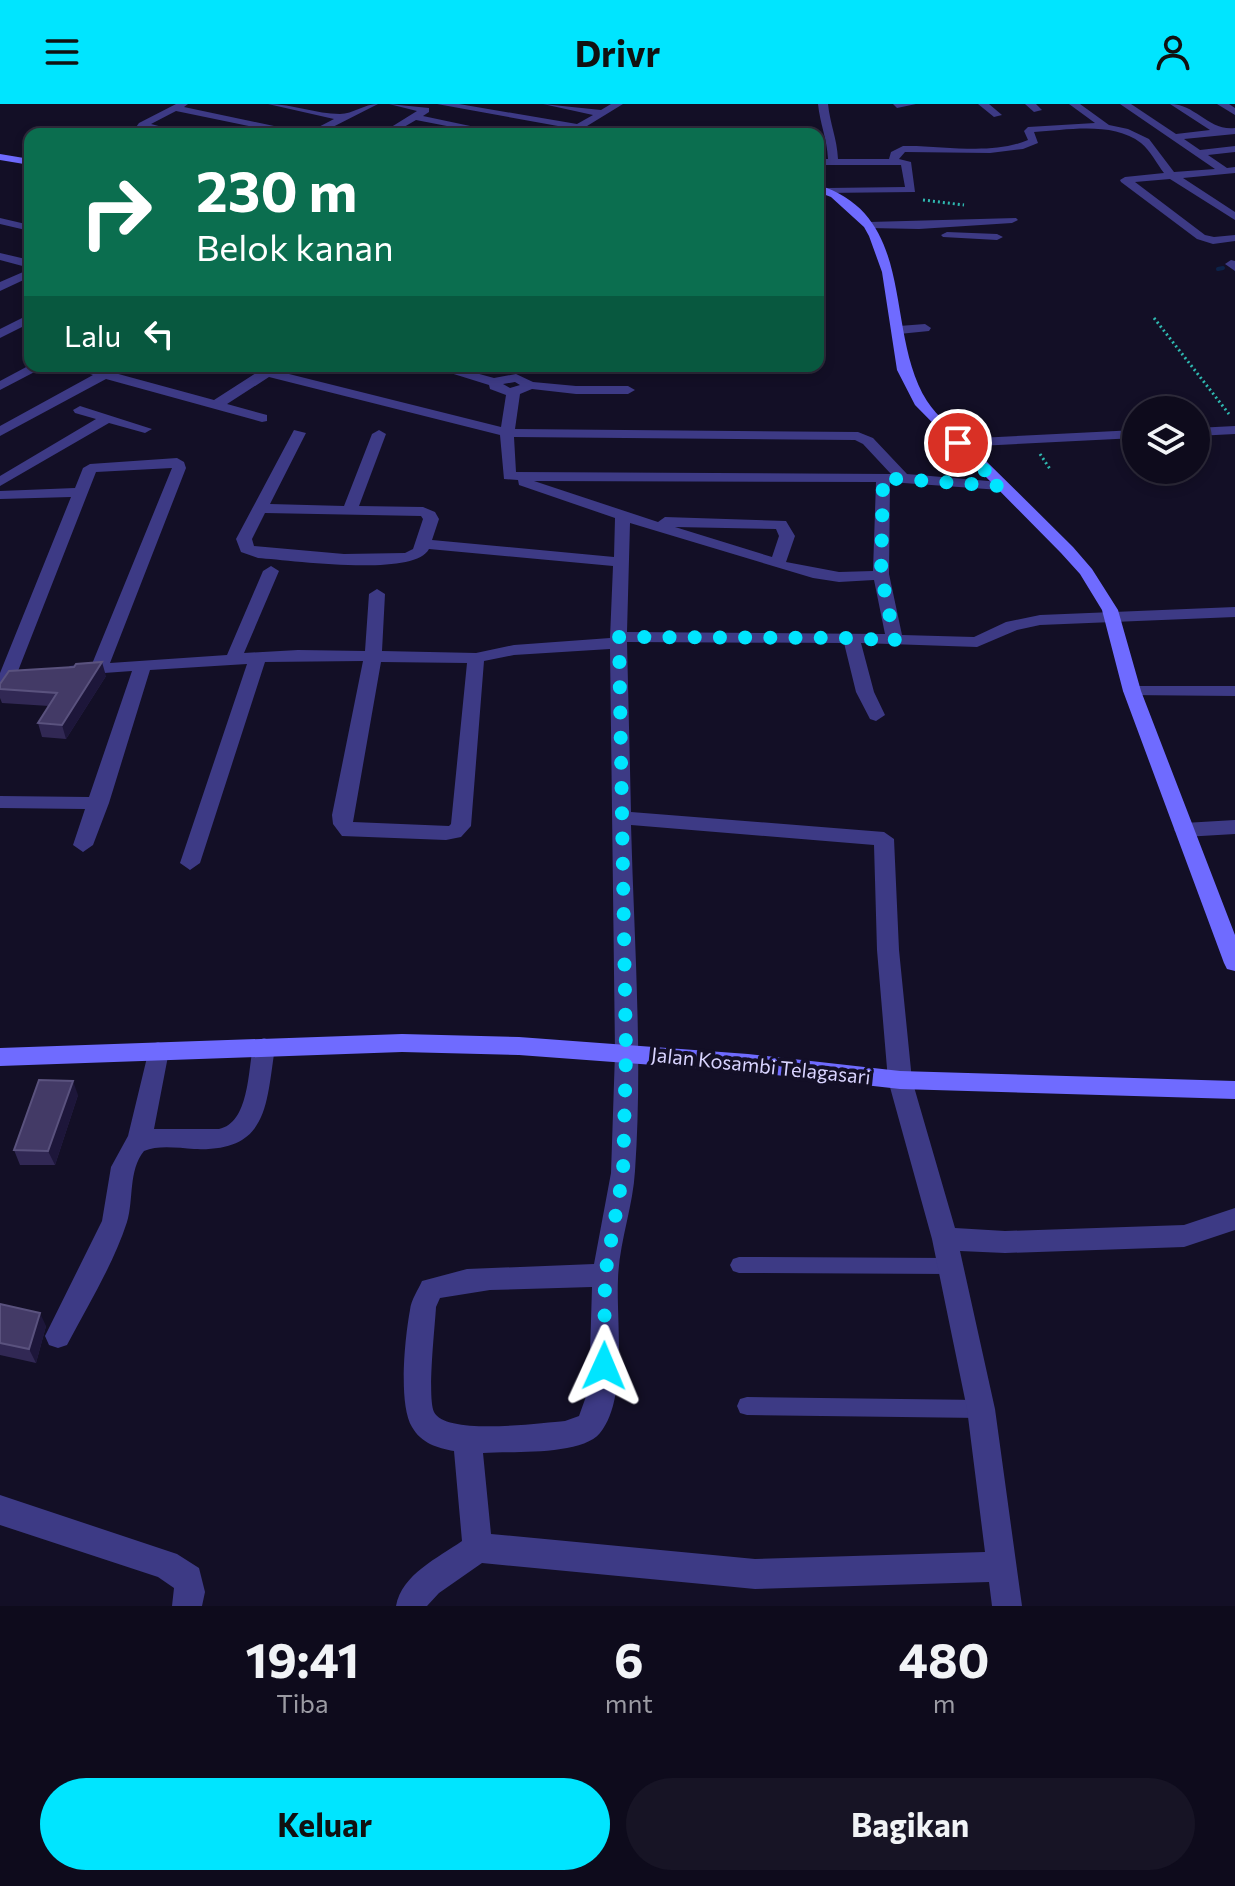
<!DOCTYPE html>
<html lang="id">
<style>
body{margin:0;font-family:Commissioner,sans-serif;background:#171425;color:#f1f3f6;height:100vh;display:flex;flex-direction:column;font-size:30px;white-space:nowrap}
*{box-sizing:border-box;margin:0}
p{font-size:26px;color:#9b9ba3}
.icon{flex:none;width:44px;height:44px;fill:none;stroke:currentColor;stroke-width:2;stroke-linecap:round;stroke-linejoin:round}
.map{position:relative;height:1502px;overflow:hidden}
.sheet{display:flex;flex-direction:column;background:#0e0b1c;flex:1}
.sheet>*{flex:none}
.guide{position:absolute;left:24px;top:24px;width:800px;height:244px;border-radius:16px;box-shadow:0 4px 12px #0003,0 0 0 2px #2e2b3b;background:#0b6e4f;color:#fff;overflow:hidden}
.tools{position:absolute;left:1122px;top:292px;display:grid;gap:16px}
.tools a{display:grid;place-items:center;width:88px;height:88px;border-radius:50%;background:#0e0b1c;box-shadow:0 4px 12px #0003,0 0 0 2px #2e2b3b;font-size:40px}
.pin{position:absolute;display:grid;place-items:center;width:68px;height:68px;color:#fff;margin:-34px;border:4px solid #fff;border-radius:50%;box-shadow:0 2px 8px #0007}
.me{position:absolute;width:88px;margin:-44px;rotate:1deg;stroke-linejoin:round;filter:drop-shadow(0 0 6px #0008)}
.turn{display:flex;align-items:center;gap:28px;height:168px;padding:0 40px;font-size:36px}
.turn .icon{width:104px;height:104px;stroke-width:2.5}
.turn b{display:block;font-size:56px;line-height:68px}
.then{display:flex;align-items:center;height:76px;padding:0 40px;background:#0003;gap:16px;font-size:30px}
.eta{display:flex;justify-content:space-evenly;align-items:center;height:136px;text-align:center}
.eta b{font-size:48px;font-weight:700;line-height:56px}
.button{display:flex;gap:16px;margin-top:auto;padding:16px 40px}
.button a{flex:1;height:92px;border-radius:48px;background:#00e5ff;color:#111;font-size:32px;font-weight:700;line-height:92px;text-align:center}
.button a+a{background:#171425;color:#f1f3f6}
header{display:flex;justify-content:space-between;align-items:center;height:104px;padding:0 40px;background:#00e5ff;color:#111;font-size:36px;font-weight:700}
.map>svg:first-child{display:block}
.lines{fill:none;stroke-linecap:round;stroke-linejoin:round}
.stream{stroke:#0c2248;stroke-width:4}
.path{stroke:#2fb8b0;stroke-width:3;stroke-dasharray:2 3;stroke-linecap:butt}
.lane{fill:#3d3a85;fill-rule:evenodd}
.street{fill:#3d3a85;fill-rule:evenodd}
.secondary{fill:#6f6bff;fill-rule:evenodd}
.wall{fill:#312854}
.shaded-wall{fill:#1d163a}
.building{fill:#433a66;stroke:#5a527e;stroke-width:2}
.route{stroke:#00e5ff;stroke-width:14;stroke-dasharray:0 25.2}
.labels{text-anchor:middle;stroke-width:8;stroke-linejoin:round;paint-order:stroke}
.street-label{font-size:20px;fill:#d9d4ff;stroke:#130f26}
</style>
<header><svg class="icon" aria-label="menu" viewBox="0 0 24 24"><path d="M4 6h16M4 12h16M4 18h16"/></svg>Drivr<svg class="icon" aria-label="person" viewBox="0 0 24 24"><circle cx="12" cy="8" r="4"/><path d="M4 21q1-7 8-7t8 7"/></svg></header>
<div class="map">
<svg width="1235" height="1502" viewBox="0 0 1235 1502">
<rect width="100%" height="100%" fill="#130f26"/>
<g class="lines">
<!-- stream -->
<path class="stream" d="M 1218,165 L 1223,164"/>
<!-- path -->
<path class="path" d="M 923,96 L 964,101
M 1154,214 L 1229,310
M 1040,350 L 1050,365
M 1177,366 L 1183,375"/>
<!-- lane -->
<path class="lane" d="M 739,1153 L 949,1154 L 955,1156 L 958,1162 L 955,1168 L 949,1170 L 739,1169 L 733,1167 L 730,1161 L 733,1155 Z
M 747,1293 L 981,1296 L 988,1298 L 991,1305 L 988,1312 L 981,1314 L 747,1311 L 740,1309 L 737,1302 L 740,1295 Z"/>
<!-- street -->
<path class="street" d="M 176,0 L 188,0 L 184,3 L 307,29 L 334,15 L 268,0 C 293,0 316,10 340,10 C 353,10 364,0 378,0 L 319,30 L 288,30 L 176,7 L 151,20 L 189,30 L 145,24 L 141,30 L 131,30 L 139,19 Z
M 389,0 L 429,4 L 429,8 L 423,12 L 508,30 L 488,30 L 416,16 L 392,30 L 380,30 L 417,7 Z
M 437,0 L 459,0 L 577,20 L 593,11 L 543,0 L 601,6 L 611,0 L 623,0 L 574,30 L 566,30 L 569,24 Z
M 818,0 L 828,0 C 830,20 837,34 838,55 L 889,55 L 891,48 L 903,42 C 943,41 991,52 1028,36 L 1024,27 L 1028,23 L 1095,19 L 1069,0 L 1080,0 L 1109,21 L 1128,25 L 1149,35 L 1174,68 L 1215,65 L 1120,0 L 1131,0 L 1176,30 L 1210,26 L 1170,0 C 1196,0 1208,27 1235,24 L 1235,30 L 1184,35 L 1200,46 L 1235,42 L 1235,48 L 1208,51 L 1227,64 L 1235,63 L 1235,69 L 1183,74 L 1235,108 L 1235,116 L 1170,75 L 1135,78 L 1205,131 L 1214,133 L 1235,131 L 1235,137 L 1213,140 L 1197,135 L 1121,78 L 1120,76 L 1125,73 L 1164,69 C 1157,60 1150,46 1141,39 C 1113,17 1067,26 1034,28 L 1038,39 L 1023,45 L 990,49 L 905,48 L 899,55 L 911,58 L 915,88 L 823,89 L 823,85 L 827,84 L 905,83 L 901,61 L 818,61 L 818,55 L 828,55 C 827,34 820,20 818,0 Z
M 893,0 L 916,0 L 897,4 Z
M 978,0 L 989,0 L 1002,11 L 994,13 Z
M 1025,0 L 1036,0 L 1042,6 L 1034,8 Z
M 1217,0 L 1229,0 L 1235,4 L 1235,11 Z
M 0,114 L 30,121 L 30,127 L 0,120 Z
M 1016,114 L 1018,116 L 1012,119 L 919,125 L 869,124 L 863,121 L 869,118 Z
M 947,128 L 997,130 L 1003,133 L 997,136 L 943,133 L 941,131 Z
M 0,149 L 30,156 L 30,164 L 0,156 Z
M 1231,156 L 1235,157 L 1235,167 L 1225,160 Z
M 30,165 L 30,173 L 0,187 L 0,178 Z
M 30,210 L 30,219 L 0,234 L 0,225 Z
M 925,220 L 931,224 L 929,227 L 899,230 L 893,226 L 899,222 Z
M 30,261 L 46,262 L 0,286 L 0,277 Z
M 67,262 L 89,262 L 214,296 L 256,269 L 235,262 L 278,262 L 277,267 L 501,323 L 506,291 L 490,285 L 489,281 L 428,262 L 450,262 L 494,274 L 516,270 L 533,278 L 576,282 L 628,282 L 635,286 L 628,290 L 576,290 L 532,285 L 520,290 L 515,325 L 858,328 L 873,334 L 907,370 L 1000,378 L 1007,382 L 1000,386 L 890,378 L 889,470 L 902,531 L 974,533 L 1006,518 L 1040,511 L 1235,503 L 1235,513 L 1040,521 L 1017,526 L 977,543 L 861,539 L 874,588 L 885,611 L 876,617 L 870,615 L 856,588 L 844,539 L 627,538 L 631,708 L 884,728 L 894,735 L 899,846 L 912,976 L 955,1124 L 1005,1127 L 1184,1121 L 1235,1104 L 1235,1126 L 1184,1143 L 1005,1149 L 960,1147 L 995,1305 L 1022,1502 L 992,1502 L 989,1478 L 755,1485 L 482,1459 L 439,1489 L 427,1502 L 396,1502 C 402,1470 438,1454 462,1437 L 454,1347 C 437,1344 421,1339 412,1323 C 398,1300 405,1233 410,1206 C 411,1196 418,1186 422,1177 L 467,1165 L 594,1160 L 611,1069 L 615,949 L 610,545 L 514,551 L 484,557 L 471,722 L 461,733 L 446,736 L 342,732 L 333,720 L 332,711 L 363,557 L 265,558 L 200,759 L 190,766 L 180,759 L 247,560 L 150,566 L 109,699 L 93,741 L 83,748 L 73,741 L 85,705 L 0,704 L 0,692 L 89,693 L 132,567 L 76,571 L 67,566 L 70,562 L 92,560 L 172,364 L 96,368 L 18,567 L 32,566 L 41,571 L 32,576 L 0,579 L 0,569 L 71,393 L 0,395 L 0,387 L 75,384 L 83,364 L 90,360 L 177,354 L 184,358 L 186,364 L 110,559 L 227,551 L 263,467 L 271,462 L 279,467 L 244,549 L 298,546 L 365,547 L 369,490 L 377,485 L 385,490 L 382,547 L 476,549 L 514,541 L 610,534 L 613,462 L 429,445 C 414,474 289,456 258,454 L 241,448 L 236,435 L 294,326 L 306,329 L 270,400 L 344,402 L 372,330 L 379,326 L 386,330 L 359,402 L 423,403 L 435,408 L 439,415 L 432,436 L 614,453 L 615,414 L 519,381 L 518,376 L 504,375 L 500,331 L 269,273 L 227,300 L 267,311 L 267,317 L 262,318 L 106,275 L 0,332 L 0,322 L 93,271 ZM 515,278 L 520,281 L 510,284 L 503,280 ZM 514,333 L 855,336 L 863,340 L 891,370 L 516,368 ZM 534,377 L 876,378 L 873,467 L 839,468 L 786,458 L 795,432 L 786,417 L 665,413 L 658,418 ZM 265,409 L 421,412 L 423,415 L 413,445 L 405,449 L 344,450 L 254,442 L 252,435 ZM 630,419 L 813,474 L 839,478 L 874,476 L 885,530 L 627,528 ZM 675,423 L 776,425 L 779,432 L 772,453 ZM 381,558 L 467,559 L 451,720 L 449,722 L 353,718 ZM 631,721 L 874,741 L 877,846 L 888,976 L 932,1135 L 967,1305 L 985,1448 L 755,1455 L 491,1430 L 483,1349 C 511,1347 581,1352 600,1329 C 628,1294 616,1218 618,1175 C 619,1139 633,1103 635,1067 C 643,953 634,836 631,721 ZM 592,1183 L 589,1284 L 579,1312 L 565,1317 C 540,1319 446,1332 434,1308 C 427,1293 435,1223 436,1203 L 440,1194 L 490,1186 Z
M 80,302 L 152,325 L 145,329 L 109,319 L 0,382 L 0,372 L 96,315 L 75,309 L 73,306 Z
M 1235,322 L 1235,330 L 1196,332 L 1196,324 Z
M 1136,326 L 1136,334 L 958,343 L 951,339 L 958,335 Z
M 1132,582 L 1235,582 L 1235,592 L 1126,591 L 1123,587 Z
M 1235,716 L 1235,730 L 1184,733 L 1174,726 L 1184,719 Z
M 264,934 L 272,937 L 275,943 C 266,1003 268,1048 194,1045 C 178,1044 158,1041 144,1047 C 128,1067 134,1095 127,1118 C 113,1161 88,1201 67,1241 L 58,1244 L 49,1241 L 45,1232 L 102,1117 L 111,1063 L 128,1032 L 150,941 L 158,938 L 166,941 L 169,947 L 154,1025 L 219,1025 C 249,1019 248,967 253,943 L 256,937 Z
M 0,1391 L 177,1450 L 199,1464 L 205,1488 L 202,1502 L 172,1502 L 174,1484 L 158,1473 L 0,1421 Z"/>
<!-- secondary -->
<path class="secondary" d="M 0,50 L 30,55 L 30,61 L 0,56 Z
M 818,81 C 919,112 883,227 927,297 C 937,313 955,326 969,340 C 1003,374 1038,408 1073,443 L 1092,465 L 1118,506 L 1141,587 L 1235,831 L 1235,867 L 1227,865 L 1224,859 L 1123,587 L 1102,506 L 1080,470 L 1061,449 L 915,301 L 897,266 L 882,168 L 869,132 L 864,123 L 831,93 L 818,88 Z
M 402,930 L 519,933 L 748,950 L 900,967 L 1235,977 L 1235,995 L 900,985 L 748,968 L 519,951 L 402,948 L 0,962 L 0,944 Z"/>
</g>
<!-- wall -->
<path class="wall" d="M 106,572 L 66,635 L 42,633 L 38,619 L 49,602 L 2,599 L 0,594 L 0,580 Z
M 78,991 L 55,1061 L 20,1061 L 14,1046 Z
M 0,1200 L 46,1222 L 36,1259 L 0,1251 Z"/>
<!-- shaded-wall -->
<path class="shaded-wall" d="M 102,558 L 106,572 L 66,635 L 62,621 Z
M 73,977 L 78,991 L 55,1061 L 48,1047 Z
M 40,1209 L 46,1222 L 36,1259 L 29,1245 Z"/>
<!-- building -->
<path class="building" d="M 102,558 L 62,621 L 38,619 L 57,589 L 0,585 L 0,580 L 9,567 L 74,563 L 76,560 Z
M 39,976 L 73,977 L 48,1047 L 14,1046 Z
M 0,1200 L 40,1209 L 29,1245 L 0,1239 Z"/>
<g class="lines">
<!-- route -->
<path class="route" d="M 604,1262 L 605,1171 L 623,1069 L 626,949 L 619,533 L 851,534 L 895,537 L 881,470 L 883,374 L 1000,382 L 958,339"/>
</g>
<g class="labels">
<!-- street labels -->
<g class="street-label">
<text transform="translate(761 962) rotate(6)" y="7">Jalan Kosambi Telagasari</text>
</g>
</g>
</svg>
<div class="tools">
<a><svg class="icon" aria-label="layers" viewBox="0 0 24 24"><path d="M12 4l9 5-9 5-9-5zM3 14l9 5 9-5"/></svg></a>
</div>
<div class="pin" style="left:958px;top:339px;background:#d93025"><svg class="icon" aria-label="arrive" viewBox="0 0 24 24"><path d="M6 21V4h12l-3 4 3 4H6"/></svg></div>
<svg class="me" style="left:604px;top:1262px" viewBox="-20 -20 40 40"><path d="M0-17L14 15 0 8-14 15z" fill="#00e5ff" stroke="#fff" stroke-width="4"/></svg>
<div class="guide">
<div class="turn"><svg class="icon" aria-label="right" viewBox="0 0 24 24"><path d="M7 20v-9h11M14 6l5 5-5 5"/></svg><div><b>230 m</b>Belok kanan</div></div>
<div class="then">Lalu<svg class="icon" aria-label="left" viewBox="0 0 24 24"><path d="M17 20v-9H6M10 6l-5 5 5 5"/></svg></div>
</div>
</div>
<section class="sheet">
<div class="eta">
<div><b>19:41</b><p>Tiba</p></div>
<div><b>6</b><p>mnt</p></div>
<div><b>480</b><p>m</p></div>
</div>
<div class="button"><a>Keluar</a><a>Bagikan</a></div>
</section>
